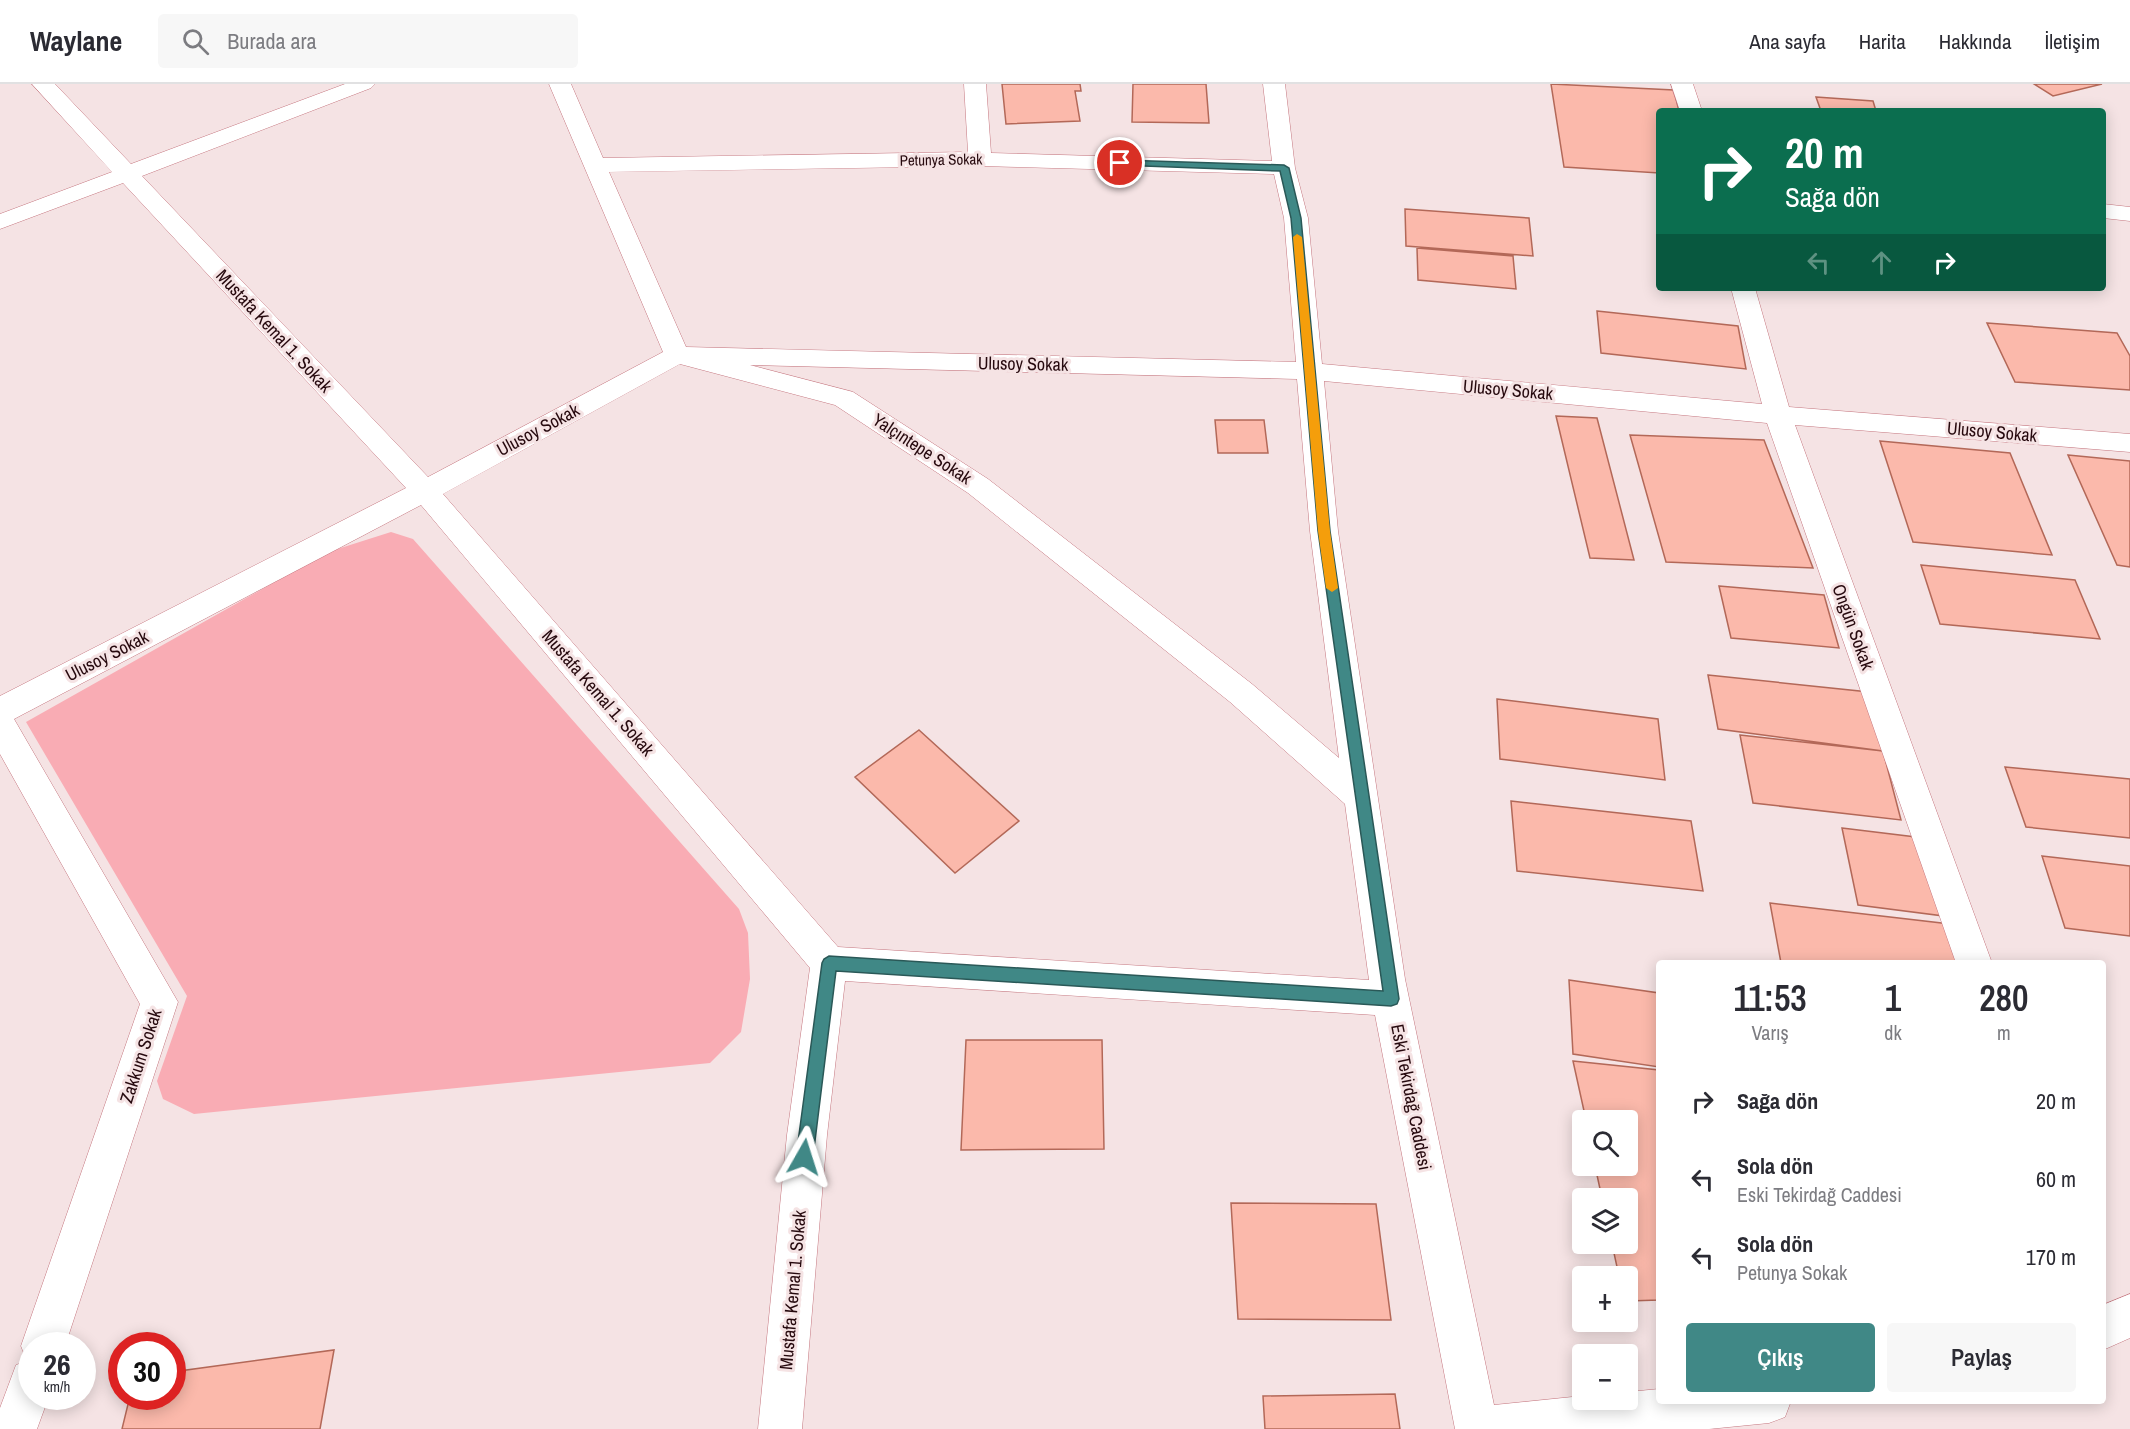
<!DOCTYPE html>
<html lang="tr">
<meta charset="utf-8">
<style>
body{margin:0;font-family:"Archivo Narrow",sans-serif;background:#f7f7f7;color:#2b2b33;height:100vh;display:flex;flex-direction:column;font-size:22px;white-space:nowrap}
*{box-sizing:border-box;margin:0}
p{font-size:20px;color:#7c7c81}
.icon{flex:none;width:33px;height:33px;fill:none;stroke:currentColor;stroke-width:2;stroke-linecap:round;stroke-linejoin:round}
.map{position:relative;flex:1;overflow:hidden}
.panel{position:absolute;left:1656px;top:876px;width:450px;height:444px;display:flex;flex-direction:column;background:#fff;border-radius:6px;box-shadow:0 3px 15px #0003}
.panel>*{flex:none}
.banner{position:absolute;left:1656px;top:24px;width:450px;height:183px;border-radius:6px;box-shadow:0 3px 15px #0003;background:#0b6e4f;color:#fff;overflow:hidden}
.fabs{position:absolute;left:1572px;top:1026px;display:grid;gap:12px}
.fabs a{display:grid;place-items:center;width:66px;height:66px;border-radius:6px;background:#fff;box-shadow:0 3px 15px #0003;font-size:30px}
.speed{position:absolute;left:18px;top:1248px;display:flex;gap:12px;font-size:30px;font-weight:700;text-align:center}
.speed>*{display:grid;place-content:center;width:78px;height:78px;border-radius:50%;background:#fff;box-shadow:0 3px 15px #0003;line-height:1}
.speed small{font-size:15px;font-weight:400}
.speed .limit{border:9px solid #d22;background:#fff;color:#111}
.pin{position:absolute;display:grid;place-items:center;width:51px;height:51px;color:#fff;margin:-26px;border:3px solid #fff;border-radius:50%;box-shadow:0 2px 6px #0007}
.me{position:absolute;width:66px;margin:-33px;rotate:6deg;stroke-linejoin:round;filter:drop-shadow(0 0 4px #0008)}
.turn{display:flex;align-items:center;gap:21px;height:126px;padding:0 30px;font-size:27px}
.turn .icon{width:78px;height:78px;stroke-width:2.5}
.turn b{display:block;font-size:42px;line-height:51px}
.lanes{display:flex;align-items:center;height:57px;padding:0 30px;background:#0003;justify-content:center;gap:30px;direction:ltr}
.lanes .off{opacity:.35}
.eta{display:flex;justify-content:space-evenly;align-items:center;height:102px;text-align:center}
.eta b{font-size:36px;font-weight:600;line-height:42px}
.cta{display:flex;gap:12px;margin-top:auto;padding:12px 30px}
.cta a{flex:1;height:69px;border-radius:6px;background:#408886;color:#fff;font-size:24px;font-weight:600;line-height:69px;text-align:center}
.cta a+a{background:#f7f7f7;color:#2b2b33}
ul{padding:0;list-style:none}
li{display:flex;align-items:center;gap:18px;height:78px;padding:0 30px}
li div{flex:1}
li b{display:block;font-size:22px}
li em{font-style:normal}
header{display:flex;align-items:center;gap:36px;box-sizing:border-box;height:84px;padding:0 30px;background:#fff;border-bottom:2px solid #e1e1e2}
header strong{font-size:28px}
nav{display:flex;gap:33px;margin-inline-start:auto;font-size:21px}
.search{width:420px;height:54px;background:#f7f7f7;display:flex;align-items:center;gap:15px;box-sizing:border-box;padding:0 21px;border-radius:6px;color:#7c7c81;font-size:22px}
.map>svg:first-child{display:block}
.green{fill:#f9acb4}
.building{fill:#fbb9ab;stroke:#b36858;stroke-width:1.5}
.lines{fill:none;stroke-linecap:round;stroke-linejoin:round}
.minor-casing{stroke:#c5767f;stroke-width:1}
.minor{fill:#fff;fill-rule:evenodd}
.route{fill:#408886;stroke:#2a5857;stroke-width:1.5}
.slow{fill:#f59e0b}
.labels{text-anchor:middle;stroke-width:6;stroke-linejoin:round;paint-order:stroke}
.far-street-label{font-size:15px;fill:#26090e;stroke:#f5e3e4}
.street-label{font-size:18px;fill:#26090e;stroke:#f5e3e4}
</style>
<header>
<strong>Waylane</strong>
<div class="search"><svg class="icon" aria-label="search" viewBox="0 0 24 24"><circle cx="10" cy="10" r="6"/><path d="M15 15l6 6"/></svg>Burada ara</div>
<nav><a>Ana sayfa</a><a>Harita</a><a>Hakkında</a><a>İletişim</a></nav>
</header>
<div class="map">
<svg width="2130" height="1345" viewBox="0 0 2130 1345">
<rect width="100%" height="100%" fill="#f5e3e4"/>
<!-- green -->
<path class="green" d="M 391,448 L 413,455 L 739,825 L 748,849 L 750,895 L 741,948 L 710,979 L 194,1030 L 163,1015 L 157,997 L 187,912 L 26,638 L 328,468 Z"/>
<!-- building -->
<path class="building" d="M 1002,0 L 1080,0 L 1081,7 L 1075,7 L 1080,37 L 1006,40 Z
M 1133,0 L 1206,0 L 1209,39 L 1132,38 Z
M 1551,0 L 1674,6 L 1679,27 L 1659,27 L 1659,89 L 1564,83 Z
M 2034,0 L 2102,0 L 2053,12 Z
M 1816,13 L 1873,17 L 1876,27 L 1821,27 Z
M 1405,125 L 1529,134 L 1533,172 L 1406,162 Z
M 1417,164 L 1513,172 L 1516,205 L 1418,196 Z
M 1597,227 L 1738,242 L 1746,285 L 1601,269 Z
M 1987,239 L 2117,249 L 2130,272 L 2130,306 L 2015,298 Z
M 1556,332 L 1597,334 L 1634,476 L 1590,474 Z
M 1215,336 L 1264,336 L 1268,369 L 1218,369 Z
M 1630,351 L 1764,356 L 1813,484 L 1666,478 Z
M 1880,357 L 2010,369 L 2052,471 L 1913,458 Z
M 2068,371 L 2130,377 L 2130,483 L 2117,481 Z
M 1921,481 L 2075,496 L 2100,555 L 1940,540 Z
M 1719,502 L 1824,511 L 1839,564 L 1731,554 Z
M 1708,591 L 1869,608 L 1883,667 L 1718,645 Z
M 1497,615 L 1658,635 L 1665,696 L 1500,675 Z
M 919,646 L 1019,737 L 955,789 L 855,693 Z
M 1740,651 L 1883,667 L 1901,736 L 1753,719 Z
M 2005,683 L 2130,695 L 2130,754 L 2026,743 Z
M 1511,717 L 1691,737 L 1703,807 L 1517,787 Z
M 1842,744 L 1924,754 L 1944,832 L 1858,821 Z
M 2042,772 L 2130,782 L 2130,852 L 2065,844 Z
M 1770,819 L 1950,840 L 1961,879 L 1781,879 Z
M 1569,896 L 1659,909 L 1659,983 L 1573,970 Z
M 966,956 L 1102,956 L 1104,1065 L 961,1066 Z
M 1573,977 L 1659,986 L 1659,1216 L 1628,1217 L 1628,1192 L 1619,1192 L 1612,1160 L 1628,1160 L 1628,1114 L 1602,1114 L 1595,1082 L 1628,1082 L 1628,1036 L 1586,1036 Z
M 1231,1119 L 1376,1120 L 1391,1236 L 1238,1235 Z
M 334,1266 L 320,1345 L 122,1345 L 130,1312 L 172,1312 L 172,1288 Z
M 1395,1310 L 1400,1345 L 1265,1345 L 1263,1312 Z"/>
<g class="lines">
<!-- minor casing -->
<g class="minor-casing">
<path id="minor" d="M 32,0 L 55,0 L 131,80 L 345,0 L 375,0 L 371,4 L 142,92 L 428,393 L 663,268 L 549,0 L 571,0 L 603,74 L 968,68 L 964,0 L 986,0 L 991,69 L 1272,77 L 1263,0 L 1285,0 L 1295,84 L 1308,134 L 1322,280 L 1762,320 L 1731,204 L 1755,204 L 1789,323 L 2130,350 L 2130,368 L 1795,341 L 1992,879 L 1956,879 L 1767,339 L 1324,297 L 1338,447 L 1405,895 L 1494,1321 L 1582,1312 L 1582,1316 L 1628,1316 L 1628,1308 L 1659,1305 L 1659,1317 L 1791,1317 L 1785,1333 L 1769,1339 L 1709,1345 L 1455,1345 L 1375,931 L 845,897 L 827,1051 L 802,1345 L 758,1345 L 787,1051 L 810,884 L 421,421 L 14,635 L 178,918 L 65,1262 L 32,1262 L 32,1312 L 49,1312 L 37,1345 L 0,1345 L 0,1324 L 16,1281 L 27,1277 L 21,1262 L 140,920 L 0,670 L 0,612 L 406,404 L 123,99 L 0,145 L 0,130 L 112,88 ZM 980,82 L 1274,90 L 1284,134 L 1296,278 L 686,263 L 609,88 ZM 680,280 L 835,321 L 968,409 L 1230,618 L 1345,720 L 1369,896 L 838,863 L 443,410 ZM 750,281 L 1297,295 L 1310,447 L 1339,674 L 1252,600 L 988,395 L 853,308 Z
M 1671,0 L 1693,0 L 1702,27 L 1680,27 Z
M 2103,120 L 2130,123 L 2130,137 L 2103,134 Z
M 2130,1210 L 2130,1254 L 2103,1266 L 2103,1221 Z"/>
</g>
<!-- minor -->
<use href="#minor" class="minor"/>
</g>
<!-- route -->
<path class="route" d="M 1120,76 L 1284,81 L 1289,84 L 1301,134 L 1330,447 L 1399,915 L 1397,920 L 1391,922 L 836,887 L 813,1073 L 810,1079 L 804,1082 L 799,1079 L 796,1073 L 822,879 L 824,875 L 829,872 L 1383,907 L 1318,447 L 1291,134 L 1280,87 L 1117,81 L 1116,79 Z"/>
<!-- slow -->
<path class="slow" d="M 1297,150 L 1302,153 L 1330,447 L 1338,504 L 1332,508 L 1326,504 L 1318,447 L 1293,153 Z"/>
<g class="labels">
<!-- far-street labels -->
<g class="far-street-label">
<text transform="translate(941 76) rotate(-1)" y="5">Petunya Sokak</text>
</g>
<!-- street labels -->
<g class="street-label">
<text transform="translate(274 247) rotate(47)" y="6">Mustafa Kemal 1. Sokak</text>
<text transform="translate(1023 280) rotate(1)" y="6">Ulusoy Sokak</text>
<text transform="translate(1508 306) rotate(5)" y="6">Ulusoy Sokak</text>
<text transform="translate(538 346) rotate(-28)" y="6">Ulusoy Sokak</text>
<text transform="translate(1992 348) rotate(5)" y="6">Ulusoy Sokak</text>
<text transform="translate(922 365) rotate(33)" y="6">Yalçıntepe Sokak</text>
<text transform="translate(1853 543) rotate(70)" y="6">Ongün Sokak</text>
<text transform="translate(107 572) rotate(-27)" y="6">Ulusoy Sokak</text>
<text transform="translate(598 609) rotate(49)" y="6">Mustafa Kemal 1. Sokak</text>
<text transform="translate(141 972) rotate(-72)" y="6">Zakkum Sokak</text>
<text transform="translate(1411 1013) rotate(79)" y="6">Eski Tekirdağ Caddesi</text>
<text transform="translate(793 1206) rotate(-85)" y="6">Mustafa Kemal 1. Sokak</text>
</g>
</g>
</svg>
<div class="fabs">
<a><svg class="icon" aria-label="search" viewBox="0 0 24 24"><circle cx="10" cy="10" r="6"/><path d="M15 15l6 6"/></svg></a>
<a><svg class="icon" aria-label="layers" viewBox="0 0 24 24"><path d="M12 4l9 5-9 5-9-5zM3 14l9 5 9-5"/></svg></a>
<a>+</a>
<a>−</a>
</div>
<div class="speed"><div>26<small>km/h</small></div><div class="limit">30</div></div>
<div class="pin" style="left:1120px;top:79px;background:#d93025"><svg class="icon" aria-label="arrive" viewBox="0 0 24 24"><path d="M6 21V4h12l-3 4 3 4H6"/></svg></div>
<svg class="me" style="left:804px;top:1073px" viewBox="-20 -20 40 40"><path d="M0-17L14 15 0 8-14 15z" fill="#408886" stroke="#fff" stroke-width="4"/></svg>
<div class="banner">
<div class="turn"><svg class="icon" aria-label="right" viewBox="0 0 24 24"><path d="M7 20v-9h11M14 6l5 5-5 5"/></svg><div><b>20 m</b>Sağa dön</div></div>
<div class="lanes"><svg class="icon off" aria-label="left" viewBox="0 0 24 24"><path d="M17 20v-9H6M10 6l-5 5 5 5"/></svg><svg class="icon off" aria-label="ahead" viewBox="0 0 24 24"><path d="M12 20V5M6 11l6-6 6 6"/></svg><svg class="icon" aria-label="right" viewBox="0 0 24 24"><path d="M7 20v-9h11M14 6l5 5-5 5"/></svg></div>
</div>
<section class="panel">
<div class="eta">
<div><b>11:53</b><p>Varış</p></div>
<div><b>1</b><p>dk</p></div>
<div><b>280</b><p>m</p></div>
</div>
<ul>
<li><svg class="icon" aria-label="right" viewBox="0 0 24 24"><path d="M7 20v-9h11M14 6l5 5-5 5"/></svg><div><b>Sağa dön</b></div><em>20 m</em></li>
<li><svg class="icon" aria-label="left" viewBox="0 0 24 24"><path d="M17 20v-9H6M10 6l-5 5 5 5"/></svg><div><b>Sola dön</b><p>Eski Tekirdağ Caddesi</p></div><em>60 m</em></li>
<li><svg class="icon" aria-label="left" viewBox="0 0 24 24"><path d="M17 20v-9H6M10 6l-5 5 5 5"/></svg><div><b>Sola dön</b><p>Petunya Sokak</p></div><em>170 m</em></li>
</ul>
<div class="cta"><a>Çıkış</a><a>Paylaş</a></div>
</section>
</div>
